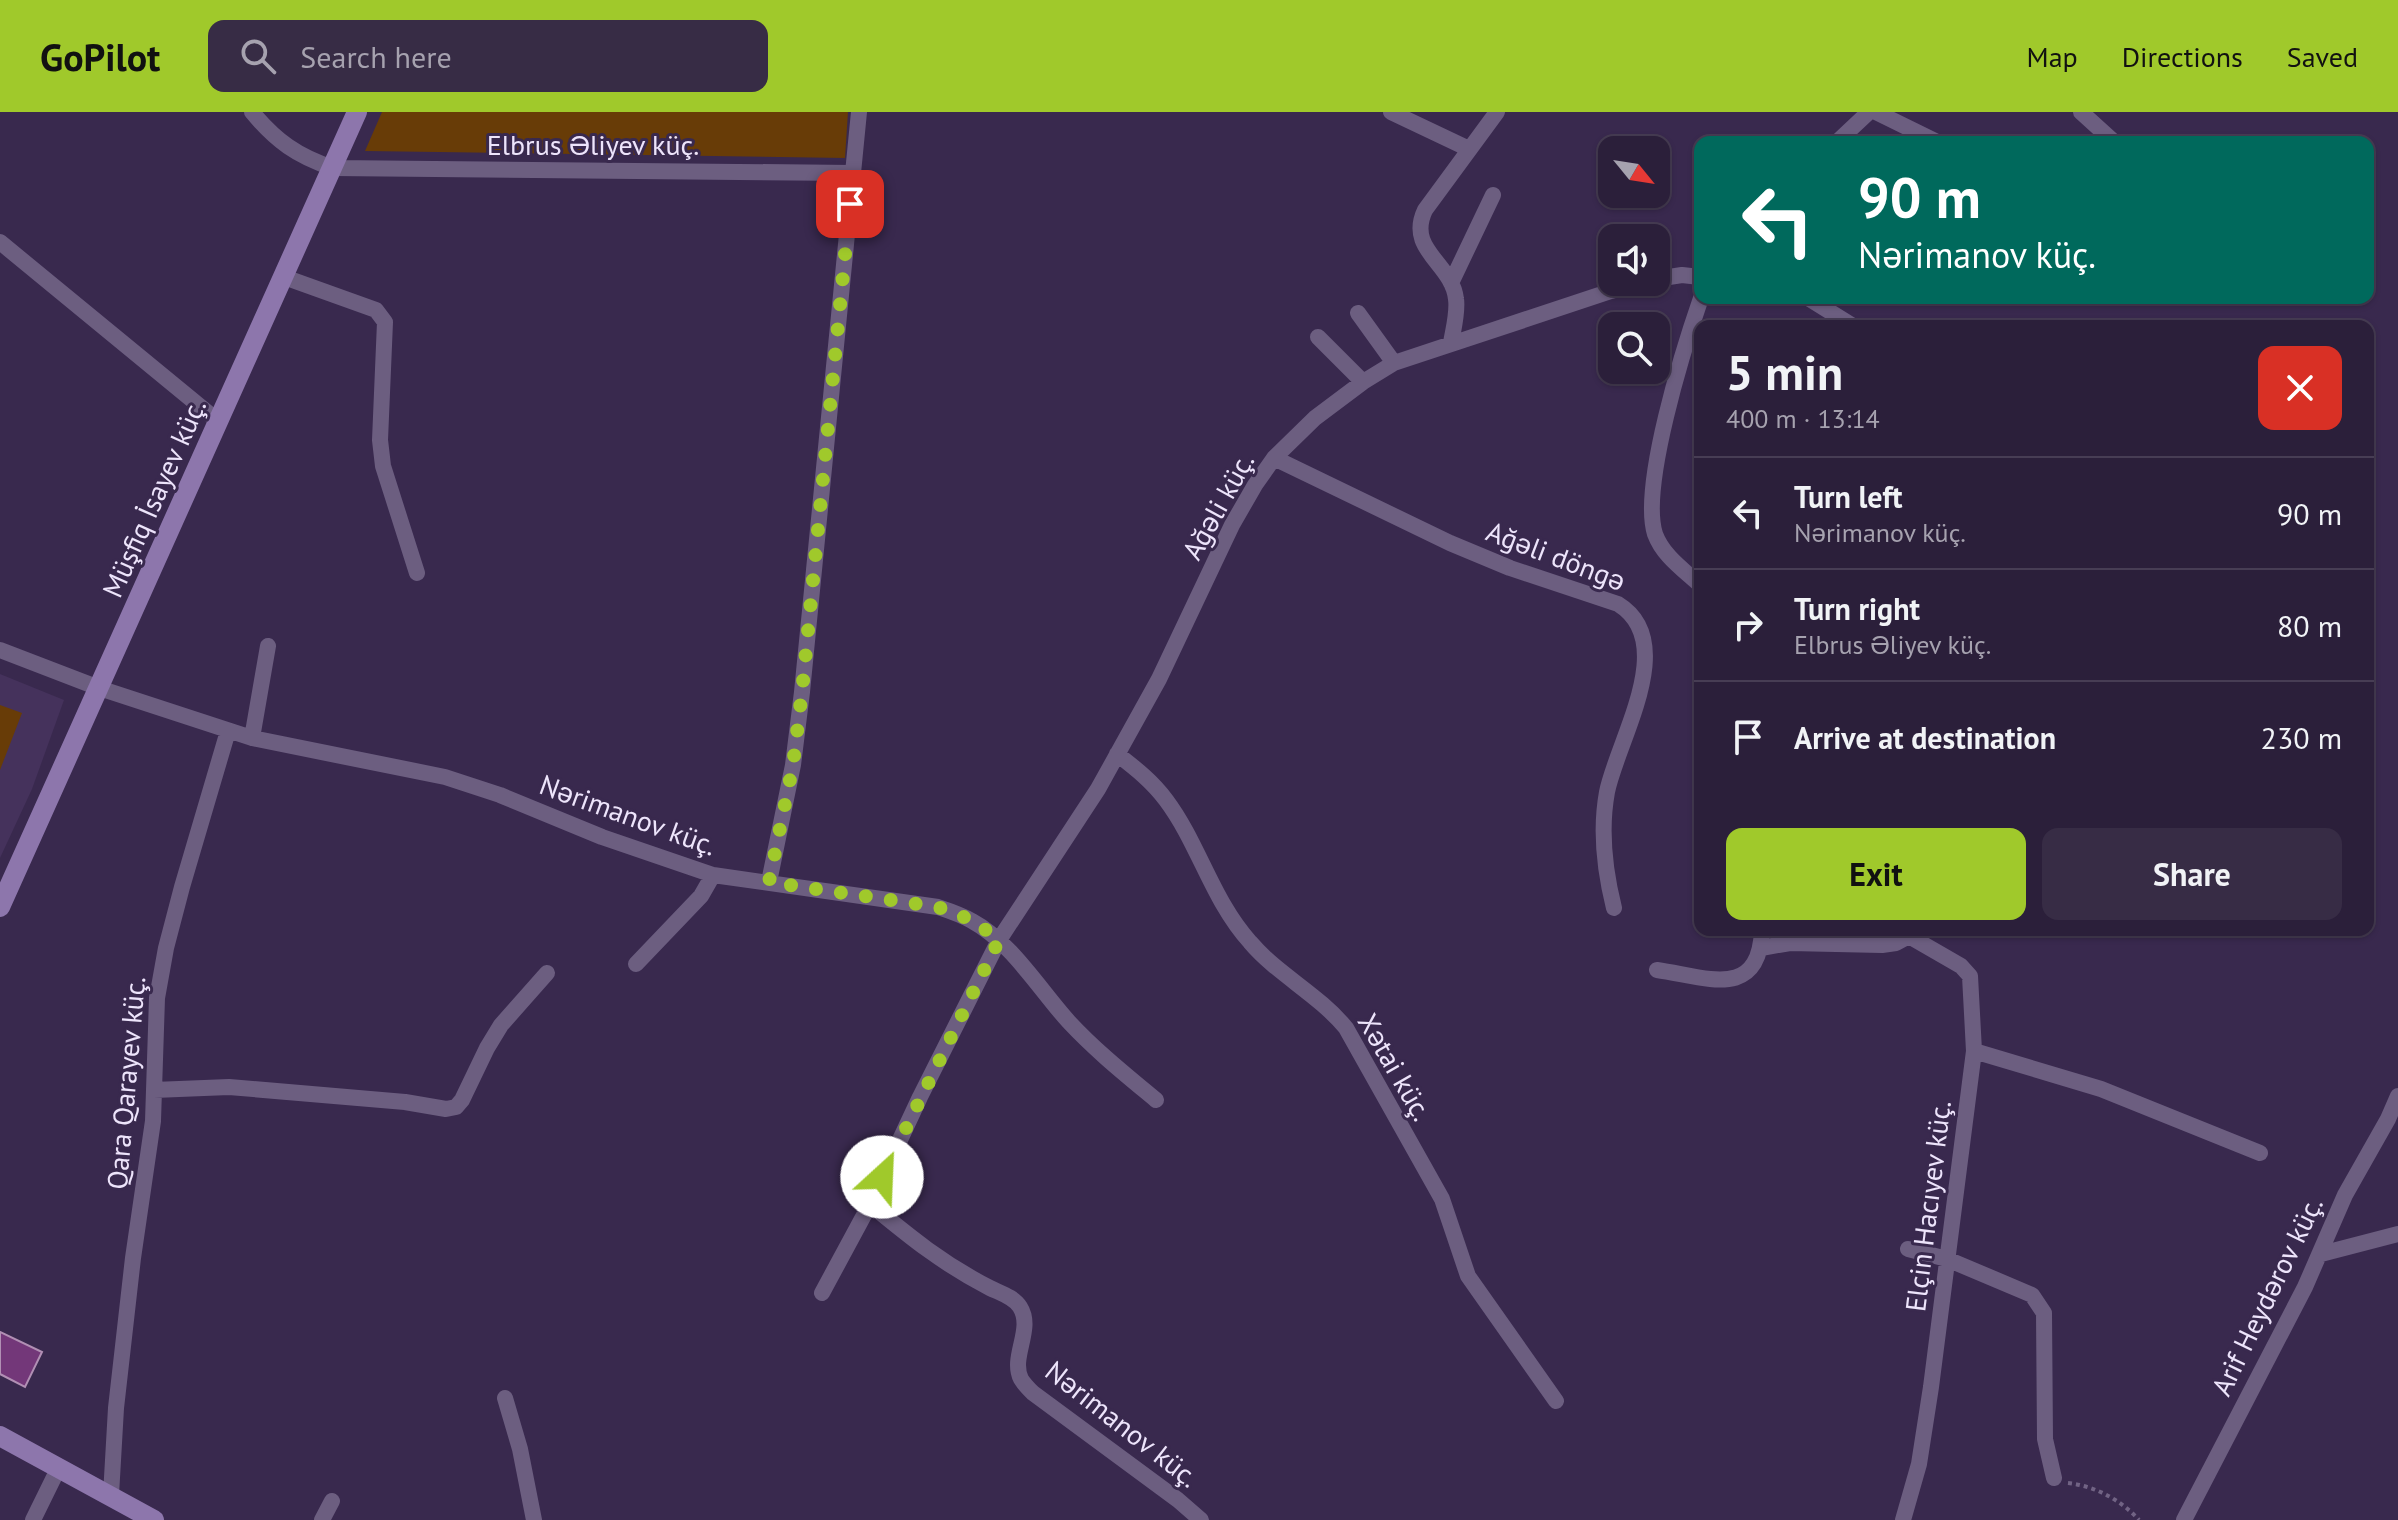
<!DOCTYPE html>
<meta charset="utf-8">
<style>
body{margin:0;font-family:"PT Sans",sans-serif;background:#372c45;color:#f1f3f6;height:100vh;display:flex;flex-direction:column;font-size:30px;white-space:nowrap}
*{box-sizing:border-box;margin:0}
p{font-size:26px;color:#a6a2af}
.icon{flex:none;width:44px;height:44px;fill:none;stroke:currentColor;stroke-width:2;stroke-linecap:round;stroke-linejoin:round}
.map{position:relative;flex:1;overflow:hidden}
.side{position:absolute;left:1694px;top:208px;width:680px;height:616px;display:flex;flex-direction:column;background:#2b1f3a;border-radius:16px;box-shadow:0 2px 6px #0004,0 0 0 2px #473d54}
.side>*{flex:none}
.hud{position:absolute;left:1694px;top:24px;width:680px;height:168px;border-radius:16px;box-shadow:0 2px 6px #0004,0 0 0 2px #473d54;background:#00695c;color:#fff;overflow:hidden}
.needle{width:52px;rotate:120deg}
.buttons{position:absolute;left:1598px;top:24px;display:grid;gap:16px}
.buttons a{display:grid;place-items:center;width:72px;height:72px;border-radius:16px;background:#2b1f3a;box-shadow:0 2px 6px #0004,0 0 0 2px #473d54;font-size:40px}
.pin{position:absolute;display:grid;place-items:center;width:68px;height:68px;color:#fff;margin:-34px;border-radius:16px;box-shadow:0 4px 12px #0006}
.me{position:absolute;width:88px;margin:-44px;rotate:25deg;stroke-linejoin:round;filter:drop-shadow(0 0 6px #0008)}
.turn{display:flex;align-items:center;gap:28px;height:168px;padding:0 32px;font-size:36px}
.turn .icon{width:104px;height:104px;stroke-width:2.5}
.turn b{display:block;font-size:56px;line-height:68px}
.round{display:grid;place-items:center;flex:none;width:84px;height:84px;border-radius:16px;background:#372c45}
.overview{display:flex;align-items:center;justify-content:space-between;height:136px;padding:0 32px}
h1{font-size:48px;font-weight:700;line-height:60px}
.button{display:flex;gap:16px;margin-top:auto;padding:16px 32px}
.button a{flex:1;height:92px;border-radius:16px;background:#a0c92b;color:#111;font-size:32px;font-weight:700;line-height:92px;text-align:center}
.button a+a{background:#372c45;color:#f1f3f6}
ul{padding:0;list-style:none}
li{display:flex;align-items:center;gap:24px;height:112px;padding:0 32px;border-top:2px solid #473d54}
li div{flex:1}
li b{display:block;font-size:30px}
li em{font-style:normal}
header{display:flex;align-items:center;gap:48px;box-sizing:border-box;height:112px;padding:0 40px;background:#a0c92b;color:#111}
header strong{font-size:38px}
nav{display:flex;gap:44px;margin-inline-start:auto;font-size:28px}
.search{width:560px;height:72px;background:#372c45;display:flex;align-items:center;gap:20px;box-sizing:border-box;padding:0 28px;border-radius:16px;color:#a6a2af;font-size:30px}
.map>svg:first-child{display:block}
.built{fill:#45325c}
.green{fill:#683c07}
.building{fill:#733779;stroke:#b18fb4;stroke-width:2}
.lines{fill:none;stroke-linecap:round;stroke-linejoin:round}
.path{stroke:#716384;stroke-width:4;stroke-dasharray:4 4;stroke-linecap:butt}
.street{stroke:#6c5e80;stroke-width:16}
.secondary{stroke:#8d76ac;stroke-width:20}
.route{stroke:#a0c92b;stroke-width:14;stroke-dasharray:0 25.2}
.labels{text-anchor:middle;stroke-width:6;stroke-linejoin:round;paint-order:stroke}
.street-label{font-size:28px;fill:#ede4fb;stroke:#39294e}
</style>
<header>
<strong>GoPilot</strong>
<div class="search"><svg class="icon" aria-label="search" viewBox="0 0 24 24"><circle cx="10" cy="10" r="6"/><path d="M15 15l6 6"/></svg>Search here</div>
<nav><a>Map</a><a>Directions</a><a>Saved</a></nav>
</header>
<div class="map">
<svg width="2398" height="1408" viewBox="0 0 2398 1408">
<rect width="100%" height="100%" fill="#39294e"/>
<!-- built -->
<path class="built" d="M 0,562 L 64,588 L 32,677 L 0,746 Z"/>
<!-- green -->
<path class="green" d="M 382,0 L 848,0 L 845,46 L 365,39 Z
M 0,593 L 22,601 L 0,658 Z"/>
<!-- building -->
<path class="building" d="M 0,1220 L 42,1240 L 25,1275 L 0,1262 Z"/>
<g class="lines">
<!-- path -->
<path class="path" d="M 2068,1371 C 2095,1374 2121,1388 2139,1408"/>
<!-- street -->
<path class="street" d="M 252,0 C 276,29 297,44 333,56 L 853,61
M 1391,0 L 1469,37
M 1876,0 L 1937,30
M 2081,0 L 2114,30
M 1837,30 L 1869,0
M 0,130 L 219,310
M 284,165 L 376,198 L 385,210 L 380,328 L 383,354 L 417,461
M 1656,167 L 1682,163 L 1700,165
M 1451,171 L 1493,83
M 1808,186 L 1853,214
M 1358,201 L 1394,251
M 1318,225 L 1363,270
M 1451,231 C 1453,218 1458,201 1456,187 C 1452,151 1406,138 1425,98 L 1497,0
M 1274,346 L 1450,431 L 1510,456 L 1618,492 C 1680,530 1617,629 1607,680 C 1600,718 1605,760 1614,796
M 1700,473 C 1684,458 1663,444 1655,422 C 1640,375 1684,235 1701,186
M 0,538 L 99,576 L 252,626 L 445,665 L 500,683 L 602,725 L 713,763 L 938,795 C 950,799 962,803 972,809 C 1011,830 1040,878 1069,910 C 1096,939 1126,963 1156,988
M 252,626 L 268,534
M 1117,642 C 1135,656 1152,669 1166,688 C 1199,732 1212,788 1250,830 C 1278,863 1318,882 1346,916 L 1442,1087 L 1468,1164 L 1556,1289
M 769,770 L 793,653 L 802,580 L 859,0
M 1761,836 L 1790,831 L 1882,833 L 1896,831 L 1909,824
M 636,852 L 701,784 L 713,763
M 1657,858 C 1706,865 1759,889 1762,818
M 1974,939 L 2101,977 L 2260,1041
M 154,978 L 229,975 L 405,990 L 446,997 L 456,995 L 462,988 L 487,936 L 501,913 L 547,861
M 1908,1137 L 1947,1147 L 2032,1183 L 2044,1201 L 2045,1327 L 2054,1366
M 2321,1142 L 2398,1122
M 822,1181 L 870,1092
M 505,1286 L 520,1337 L 534,1408
M 111,1383 L 116,1296 L 133,1146 L 153,1009 L 157,886 L 166,836 L 182,775 L 228,619
M 33,1408 L 59,1355
M 322,1408 L 332,1389
M 1201,1408 L 1178,1388 L 1033,1281 C 1029,1277 1024,1272 1021,1267 C 1010,1245 1034,1217 1020,1195 C 1014,1185 1000,1181 990,1176 C 943,1152 910,1125 870,1092 L 920,985 L 999,828 L 1098,677 L 1159,567 L 1232,413 L 1255,373 L 1274,346 L 1315,306 L 1363,270 L 1394,251 L 1611,179 L 1645,170
M 1903,1408 L 1919,1352 L 1931,1275 L 1974,939 L 1970,864 L 1961,854 L 1909,824 L 1907,818
M 2184,1408 L 2305,1175 L 2345,1083 L 2388,1007 L 2398,984"/>
<!-- secondary -->
<path class="secondary" d="M 0,795 L 357,0
M 0,1324 L 154,1408"/>
</g>
<g class="lines">
<!-- route -->
<path class="route" d="M 850,92 L 802,580 L 793,653 L 769,770 L 938,795 L 974,809 L 999,828 L 882,1065"/>
</g>
<g class="labels">
<!-- street labels -->
<g class="street-label">
<text x="593" y="43">Elbrus Əliyev küç.</text>
<text transform="translate(154 386) rotate(-66)" y="10">Müşfiq İsayev küç.</text>
<text transform="translate(1218 394) rotate(-61)" y="10">Ağəli küç.</text>
<text transform="translate(1556 444) rotate(21)" y="10">Ağəli döngə</text>
<text transform="translate(628 703) rotate(20)" y="10">Nərimanov küç.</text>
<text transform="translate(1395 955) rotate(60)" y="10">Xətai küç.</text>
<text transform="translate(126 971) rotate(-85)" y="10">Qara Qarayev küç.</text>
<text transform="translate(1928 1094) rotate(-83)" y="10">Elçin Hacıyev küç.</text>
<text transform="translate(2267 1184) rotate(-64)" y="10">Arif Heydərov küç.</text>
<text transform="translate(1122 1312) rotate(38)" y="10">Nərimanov küç.</text>
</g>
</g>
</svg>
<div class="buttons">
<a><svg class="needle" viewBox="-14 -14 28 28"><path d="M0-13l5 13h-10z" fill="#e53935"/><path d="M0 13l5-13h-10z" fill="#a6a2af"/></svg></a>
<a><svg class="icon" aria-label="sound" viewBox="0 0 24 24"><path d="M4 9h4l5-4v14l-5-4H4zM17 9q2 3 0 6"/></svg></a>
<a><svg class="icon" aria-label="search" viewBox="0 0 24 24"><circle cx="10" cy="10" r="6"/><path d="M15 15l6 6"/></svg></a>
</div>
<div class="pin" style="left:850px;top:92px;background:#d93025"><svg class="icon" aria-label="arrive" viewBox="0 0 24 24"><path d="M6 21V4h12l-3 4 3 4H6"/></svg></div>
<svg class="me" style="left:882px;top:1065px" viewBox="-20 -20 40 40"><circle r="19" fill="#fff"/><path d="M0-13L10 11 0 6-10 11z" fill="#a0c92b"/></svg>
<div class="hud">
<div class="turn"><svg class="icon" aria-label="left" viewBox="0 0 24 24"><path d="M17 20v-9H6M10 6l-5 5 5 5"/></svg><div><b>90 m</b>Nərimanov küç.</div></div>
</div>
<section class="side">
<div class="overview"><div><h1>5 min</h1><p>400 m · 13:14</p></div><a class="round" style="background:#d93025;color:#fff"><svg class="icon" aria-label="close" viewBox="0 0 24 24"><path d="M6 6l12 12M18 6L6 18"/></svg></a></div>
<ul>
<li><svg class="icon" aria-label="left" viewBox="0 0 24 24"><path d="M17 20v-9H6M10 6l-5 5 5 5"/></svg><div><b>Turn left</b><p>Nərimanov küç.</p></div><em>90 m</em></li>
<li><svg class="icon" aria-label="right" viewBox="0 0 24 24"><path d="M7 20v-9h11M14 6l5 5-5 5"/></svg><div><b>Turn right</b><p>Elbrus Əliyev küç.</p></div><em>80 m</em></li>
<li><svg class="icon" aria-label="arrive" viewBox="0 0 24 24"><path d="M6 21V4h12l-3 4 3 4H6"/></svg><div><b>Arrive at destination</b></div><em>230 m</em></li>
</ul>
<div class="button"><a>Exit</a><a>Share</a></div>
</section>
</div>
